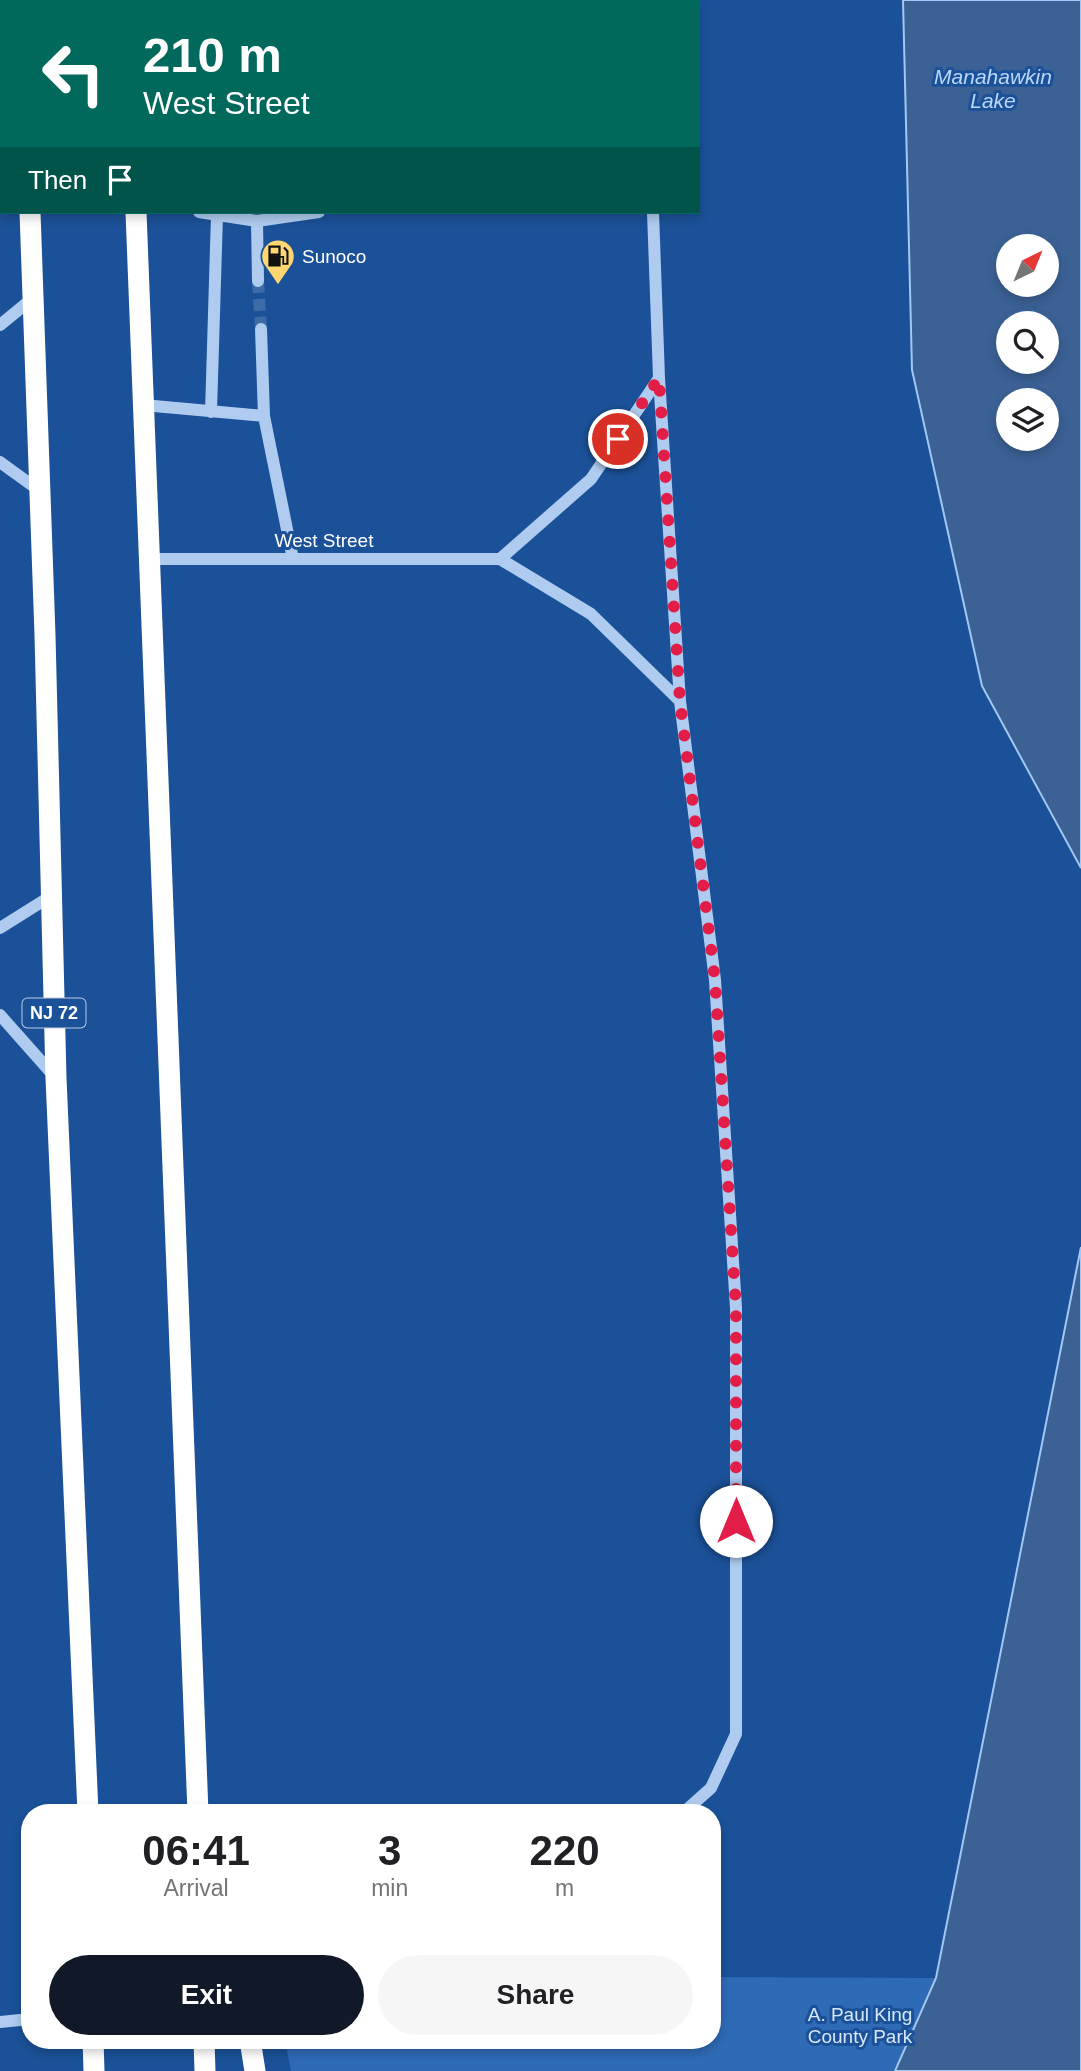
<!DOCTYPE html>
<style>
body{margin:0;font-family:Arial,sans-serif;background:#f6f6f6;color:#202124;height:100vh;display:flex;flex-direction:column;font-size:26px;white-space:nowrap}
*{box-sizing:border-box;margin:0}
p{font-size:23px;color:#757577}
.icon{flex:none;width:38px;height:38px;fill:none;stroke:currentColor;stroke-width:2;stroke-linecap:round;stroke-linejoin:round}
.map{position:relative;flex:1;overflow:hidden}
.drawer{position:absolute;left:21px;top:1804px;width:700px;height:245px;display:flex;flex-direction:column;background:#fff;border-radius:28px;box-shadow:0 4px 10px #0003}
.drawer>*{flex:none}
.banner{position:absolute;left:0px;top:0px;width:700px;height:214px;box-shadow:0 4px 10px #0003;background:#00695c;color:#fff;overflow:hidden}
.needle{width:46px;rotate:43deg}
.fabs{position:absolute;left:996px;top:234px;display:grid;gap:14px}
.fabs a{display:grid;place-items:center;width:63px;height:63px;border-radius:50%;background:#fff;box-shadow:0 4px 10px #0003;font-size:35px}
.pin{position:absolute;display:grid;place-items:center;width:60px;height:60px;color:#fff;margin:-30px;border:4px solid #fff;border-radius:50%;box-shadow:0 2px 7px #0007}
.me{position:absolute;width:77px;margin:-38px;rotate:0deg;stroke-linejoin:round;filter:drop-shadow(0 0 5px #0008)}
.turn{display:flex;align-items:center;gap:24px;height:147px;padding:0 28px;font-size:32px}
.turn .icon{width:91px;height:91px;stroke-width:2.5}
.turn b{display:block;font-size:49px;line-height:60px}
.then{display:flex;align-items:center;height:66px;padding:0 28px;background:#0003;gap:14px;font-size:26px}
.eta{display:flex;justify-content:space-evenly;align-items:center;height:119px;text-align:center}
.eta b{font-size:42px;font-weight:700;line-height:49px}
.button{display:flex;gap:14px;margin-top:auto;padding:14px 28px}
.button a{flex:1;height:80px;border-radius:42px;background:#111827;color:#fff;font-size:28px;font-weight:700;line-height:80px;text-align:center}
.button a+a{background:#f6f6f6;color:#202124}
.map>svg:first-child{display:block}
.green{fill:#2f6ab5}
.water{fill:#3b6195;stroke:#a2c7f2;stroke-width:2;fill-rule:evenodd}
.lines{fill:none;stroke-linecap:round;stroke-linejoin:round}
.minor-tunnel{stroke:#3d6ba7;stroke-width:12;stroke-dasharray:12 6;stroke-linecap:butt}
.minor{stroke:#afccf0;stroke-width:12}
.highway{stroke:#fff;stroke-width:21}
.route{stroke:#e11d48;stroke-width:12;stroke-dasharray:0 21.6}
.labels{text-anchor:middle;stroke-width:6;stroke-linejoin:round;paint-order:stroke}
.shield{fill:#1b5198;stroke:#bbcbe0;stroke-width:2}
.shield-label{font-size:18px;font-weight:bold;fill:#fff}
.poi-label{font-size:19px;fill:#fff;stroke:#1b5198;text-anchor:start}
.street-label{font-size:19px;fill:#fff;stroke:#1b5198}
.park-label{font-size:19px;fill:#d6e7fb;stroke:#1b5198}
.water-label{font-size:21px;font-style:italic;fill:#bcd6f7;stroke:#1b5198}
</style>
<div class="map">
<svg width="1081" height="2071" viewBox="0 0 1081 2071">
<rect width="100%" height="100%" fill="#1b5198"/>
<!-- green -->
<path class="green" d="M 712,1977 L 936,1978 L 895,2071 L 291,2071 L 285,2041 L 712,2040 Z"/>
<!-- water -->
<path class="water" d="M 903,0 L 1081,0 L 1081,868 L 982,686 L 912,370 ZM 1008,247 L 1046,247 L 1046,285 L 1008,285 ZM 1008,324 L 1046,324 L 1046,362 L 1008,362 ZM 1008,401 L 1046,401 L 1046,439 L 1008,439 Z
M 1081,1247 L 1081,2071 L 895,2071 L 936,1978 Z"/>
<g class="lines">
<!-- minor-tunnel -->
<path class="minor-tunnel" d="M 258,281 L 261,329"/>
<!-- minor -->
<path class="minor" d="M 644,0 L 645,2
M 199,212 L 257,221 L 319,212
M 653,212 L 659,378 L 680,701 L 715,980 L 736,1308 L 736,1734 L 711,1788 L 683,1813
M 257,221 L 258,281
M 0,325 L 33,298
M 261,329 L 264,416
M 143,405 L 264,416 L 293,559
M 211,412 L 217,215
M 0,462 L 40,491
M 148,559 L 500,559 L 591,614 L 680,701
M 500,559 L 591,479 L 659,378
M 0,928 L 51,896
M 0,1015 L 55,1077
M 0,2022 L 30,2019"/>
<!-- highway -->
<path class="highway" d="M 23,0 L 23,2
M 130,0 L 130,2
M 30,212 L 45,635 L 56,1078 L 88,1813
M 136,212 L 198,1813
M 93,2040 L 94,2071
M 204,2040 L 205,2071
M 250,2040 L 255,2071"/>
</g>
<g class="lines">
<!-- route -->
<path class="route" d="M 618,439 L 659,378 L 680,701 L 715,980 L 736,1308 L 736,1521"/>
</g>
<!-- icons -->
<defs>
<g id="fuel-pin" transform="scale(1.75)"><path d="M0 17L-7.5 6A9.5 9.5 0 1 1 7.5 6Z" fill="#ffd66f" stroke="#1b5198"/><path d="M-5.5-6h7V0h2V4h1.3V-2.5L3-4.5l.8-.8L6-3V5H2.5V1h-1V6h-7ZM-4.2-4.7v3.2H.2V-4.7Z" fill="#111"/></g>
</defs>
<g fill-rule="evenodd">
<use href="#fuel-pin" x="278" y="256"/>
</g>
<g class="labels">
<!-- shield labels -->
<rect class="shield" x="22.5" y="998.5" width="63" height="29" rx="5"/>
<g class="shield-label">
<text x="54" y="1019">NJ 72</text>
</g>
<!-- poi labels -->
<g class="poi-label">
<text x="302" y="263">Sunoco</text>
</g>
<!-- street labels -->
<g class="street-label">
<text x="324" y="547">West Street</text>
</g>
<!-- park labels -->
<g class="park-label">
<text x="860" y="2021">A. Paul King<tspan x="860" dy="22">County Park</tspan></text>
</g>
<!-- water labels -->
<g class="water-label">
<text x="993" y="84">Manahawkin<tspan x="993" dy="24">Lake</tspan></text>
</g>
</g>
</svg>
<div class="fabs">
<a><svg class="needle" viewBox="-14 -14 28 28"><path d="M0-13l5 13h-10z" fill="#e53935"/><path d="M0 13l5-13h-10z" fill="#757577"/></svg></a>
<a><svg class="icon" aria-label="search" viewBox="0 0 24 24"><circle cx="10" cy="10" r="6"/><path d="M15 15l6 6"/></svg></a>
<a><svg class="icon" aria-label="layers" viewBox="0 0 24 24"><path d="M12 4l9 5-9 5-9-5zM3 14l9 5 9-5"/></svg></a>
</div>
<div class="pin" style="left:618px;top:439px;background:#d93025"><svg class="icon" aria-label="arrive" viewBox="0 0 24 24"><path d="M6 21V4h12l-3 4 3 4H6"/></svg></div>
<svg class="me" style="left:736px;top:1521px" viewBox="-20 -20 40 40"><circle r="19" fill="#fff"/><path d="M0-13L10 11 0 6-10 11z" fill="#e11d48"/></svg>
<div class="banner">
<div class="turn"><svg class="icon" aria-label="left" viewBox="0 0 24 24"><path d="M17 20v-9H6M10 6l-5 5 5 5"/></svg><div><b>210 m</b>West Street</div></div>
<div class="then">Then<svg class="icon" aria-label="arrive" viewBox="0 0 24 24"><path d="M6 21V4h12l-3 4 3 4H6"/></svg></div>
</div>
<section class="drawer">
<div class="eta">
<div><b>06:41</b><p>Arrival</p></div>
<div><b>3</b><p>min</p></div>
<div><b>220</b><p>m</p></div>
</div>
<div class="button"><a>Exit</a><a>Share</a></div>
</section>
</div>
